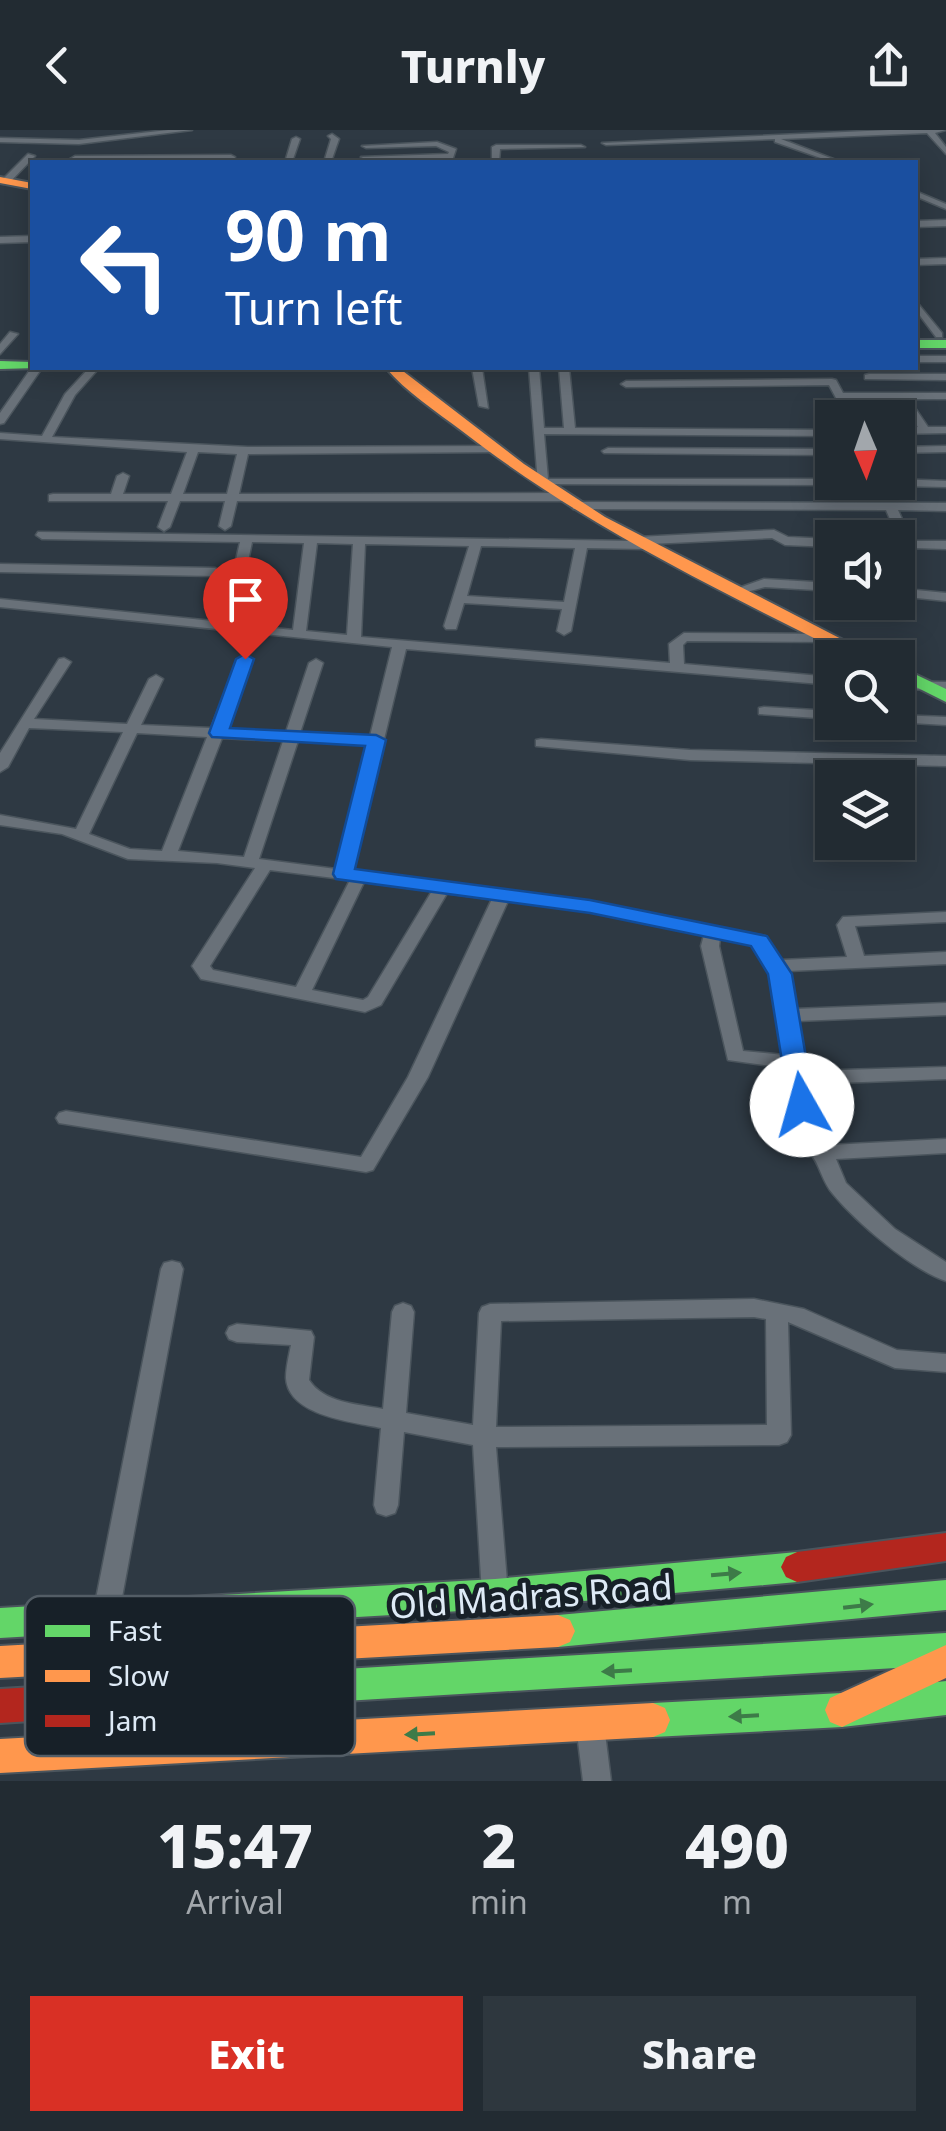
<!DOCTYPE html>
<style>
body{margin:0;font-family:"Noto Sans",sans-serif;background:#2e373e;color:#f1f3f6;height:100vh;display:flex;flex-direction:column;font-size:38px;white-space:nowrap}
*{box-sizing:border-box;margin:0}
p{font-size:32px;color:#a2a7ac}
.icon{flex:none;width:55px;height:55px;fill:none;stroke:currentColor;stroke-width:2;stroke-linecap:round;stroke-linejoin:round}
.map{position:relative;height:1651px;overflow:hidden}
.sheet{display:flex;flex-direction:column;background:#222b32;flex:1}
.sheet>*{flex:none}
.top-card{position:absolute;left:30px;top:30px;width:888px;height:210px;border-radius:0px;box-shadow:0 5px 25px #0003,0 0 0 2px #3f474d;background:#1a4fa0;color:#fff;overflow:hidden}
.needle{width:65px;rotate:178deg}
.tools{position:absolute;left:815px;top:270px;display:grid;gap:20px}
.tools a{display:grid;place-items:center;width:100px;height:100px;border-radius:0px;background:#222b32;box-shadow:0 5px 25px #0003,0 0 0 2px #3f474d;font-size:50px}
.pin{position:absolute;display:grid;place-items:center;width:85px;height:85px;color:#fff;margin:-102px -42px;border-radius:50% 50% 50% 0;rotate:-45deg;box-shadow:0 0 10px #0007}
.pin .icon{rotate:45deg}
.me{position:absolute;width:110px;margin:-55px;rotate:353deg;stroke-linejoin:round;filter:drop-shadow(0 0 8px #0008)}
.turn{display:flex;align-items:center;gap:35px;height:210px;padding:0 30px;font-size:45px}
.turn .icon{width:130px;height:130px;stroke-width:2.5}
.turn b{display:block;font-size:70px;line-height:85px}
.eta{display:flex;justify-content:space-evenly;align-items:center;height:170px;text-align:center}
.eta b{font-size:60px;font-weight:800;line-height:70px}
.cta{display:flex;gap:20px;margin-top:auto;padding:20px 30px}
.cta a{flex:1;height:115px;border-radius:0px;background:#d93025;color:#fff;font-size:40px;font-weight:800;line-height:115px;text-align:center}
.cta a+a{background:#2e373e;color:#f1f3f6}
header{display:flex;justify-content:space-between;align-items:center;height:130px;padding:0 30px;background:#222b32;font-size:45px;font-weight:800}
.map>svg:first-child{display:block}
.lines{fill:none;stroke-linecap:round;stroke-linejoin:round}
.street-casing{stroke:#4b555d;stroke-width:3}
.fast-casing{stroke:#4b555d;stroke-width:4}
.slow-casing{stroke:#4b555d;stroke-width:4}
.jam-casing{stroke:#4b555d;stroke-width:4}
.street{fill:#697179;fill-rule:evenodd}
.fast{fill:#63d668;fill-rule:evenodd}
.slow{fill:#ff974d;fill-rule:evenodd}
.jam{fill:#b3261e;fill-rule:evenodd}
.oneway{fill:#3d7b48}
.route{fill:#1a73e8;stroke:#114b97;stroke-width:2.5}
.labels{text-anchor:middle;stroke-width:10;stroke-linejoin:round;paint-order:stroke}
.near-street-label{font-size:35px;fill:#deeaf6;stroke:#172028}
.key{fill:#172028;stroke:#535d66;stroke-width:2.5}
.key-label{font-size:28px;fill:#deeaf6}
</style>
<header><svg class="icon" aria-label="back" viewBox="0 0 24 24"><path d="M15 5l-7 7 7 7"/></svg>Turnly<svg class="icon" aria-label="share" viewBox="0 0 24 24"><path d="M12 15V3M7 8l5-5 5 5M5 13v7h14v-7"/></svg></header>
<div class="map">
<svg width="946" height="1651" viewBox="0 0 946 1651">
<rect width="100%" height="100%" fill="#2e3943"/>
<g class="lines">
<!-- street casing -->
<g class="street-casing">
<path id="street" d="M 168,0 L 192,0 L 79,14 L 0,12 L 0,8 L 79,10 Z
M 889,0 L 946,0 L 935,3 L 946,17 L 946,24 L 927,3 L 781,9 L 841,32 L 832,32 L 775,12 L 775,9 L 606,15 L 602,13 Z
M 332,4 L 339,9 L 331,32 L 324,32 L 331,9 L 328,6 Z
M 296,7 L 300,9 L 292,32 L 285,32 L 292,9 Z
M 437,12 L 456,19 L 453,28 L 365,29 L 361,27 L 448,24 L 449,22 L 436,16 L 366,18 L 362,16 Z
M 496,15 L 581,15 L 585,17 L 500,19 L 499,32 L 492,32 L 492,17 Z
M 28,24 L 35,26 L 9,53 L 3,53 L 3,49 Z
M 231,25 L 235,27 L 233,32 L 227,32 L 227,29 L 65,32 L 75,26 Z
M 915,61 L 946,74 L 946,79 L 915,66 Z
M 946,90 L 946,96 L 915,97 L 915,91 Z
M 32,106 L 32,112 L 0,113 L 0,107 Z
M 946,128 L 946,134 L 915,135 L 915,129 Z
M 915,170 L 942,203 L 942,207 L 936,207 L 915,179 Z
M 10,202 L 18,204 L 0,224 L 0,214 Z
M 915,226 L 946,226 L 946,232 L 915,232 Z
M 32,237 L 42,238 L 4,293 L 0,294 L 0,283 Z
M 89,238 L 99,238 L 75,265 L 52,307 L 248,317 L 496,316 L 502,319 L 496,322 L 248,324 L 239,364 L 563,363 L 569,367 L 563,371 L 237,371 L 231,396 L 225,400 L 219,396 L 225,371 L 180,371 L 170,397 L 164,401 L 158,397 L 168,371 L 49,371 L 49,365 L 53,364 L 111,364 L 117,346 L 123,343 L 129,346 L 123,364 L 171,364 L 187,322 L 0,309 L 0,303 L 42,306 L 65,264 ZM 198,322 L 237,324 L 227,364 L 183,364 Z
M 472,238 L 482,238 L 488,278 L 479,276 Z
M 529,238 L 539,238 L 544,298 L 564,298 L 559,238 L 569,238 L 575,298 L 832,300 L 832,306 L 544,304 L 548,349 L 832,349 L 832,352 L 837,352 L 832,355 L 538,354 Z
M 869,244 L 946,244 L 946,250 L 865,249 L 865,245 Z
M 832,249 L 836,250 L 843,263 L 946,263 L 946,269 L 909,269 L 928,297 L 946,297 L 946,303 L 898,304 L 898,298 L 918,297 L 898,269 L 840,269 L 836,268 L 829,255 L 626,257 L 621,254 L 626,251 Z
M 946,316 L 946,322 L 898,323 L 898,317 Z
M 608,318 L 832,319 L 832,325 L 604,323 L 602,321 Z
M 898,349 L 946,351 L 946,357 L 855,355 L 850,352 L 898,352 Z
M 577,372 L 946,373 L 946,381 L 898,380 L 912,411 L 946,411 L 946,419 L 913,418 L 912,454 L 916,460 L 946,463 L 946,471 L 898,466 L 898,460 L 903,459 L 900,454 L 901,418 L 898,418 L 899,410 L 886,380 L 573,379 L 573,373 Z
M 774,400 L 788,407 L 832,409 L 832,417 L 785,415 L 772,408 L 650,414 L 644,419 L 587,418 L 571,501 L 564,505 L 557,501 L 562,479 L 464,473 L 456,499 L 446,499 L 444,496 L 469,416 L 365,414 L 361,507 L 670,533 L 669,514 L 684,503 L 830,504 L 837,508 L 830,512 L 687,511 L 683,515 L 684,534 L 832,547 L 832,555 L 406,519 L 352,741 L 590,772 L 759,805 L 765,806 L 781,830 L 847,827 L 837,795 L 843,787 L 946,782 L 946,792 L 855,796 L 864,826 L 946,822 L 946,834 L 788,841 L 795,879 L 946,873 L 946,885 L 797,891 L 806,941 L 946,937 L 946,949 L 808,954 L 812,975 L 830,1015 L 946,1009 L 946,1023 L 836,1029 L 846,1053 L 895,1099 L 946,1132 L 946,1151 C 912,1140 856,1092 833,1064 C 822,1052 820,1034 810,1023 L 812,1020 L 792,975 L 786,938 L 728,930 L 701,816 L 704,805 L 590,782 L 508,771 L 428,947 L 373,1040 L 366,1042 L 59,993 L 56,988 L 59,983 L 66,981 L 361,1027 L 408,947 L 492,769 L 445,763 L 446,765 L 381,875 L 365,882 L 201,849 L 192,836 L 255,738 L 217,733 L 128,729 L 62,704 L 0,695 L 0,685 L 76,699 L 123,602 L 29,598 L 8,637 L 0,642 L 0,623 L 59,529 L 64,528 L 71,532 L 34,589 L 127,594 L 149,549 L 156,545 L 163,549 L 141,595 L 211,598 L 238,529 L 245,525 L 252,529 L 225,599 L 286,602 L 309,533 L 316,529 L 323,533 L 300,603 L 370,606 L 392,517 L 0,477 L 0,469 L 222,492 L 240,412 L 42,409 L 36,405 L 38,402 L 632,411 L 638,407 ZM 252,412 L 304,413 L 293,500 L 235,494 ZM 317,413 L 353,414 L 347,505 L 306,501 ZM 481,416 L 575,418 L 564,472 L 467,466 ZM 137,603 L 207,607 L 162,721 L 130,719 L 89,704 ZM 222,608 L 283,611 L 244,727 L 178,721 ZM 298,611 L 368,615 L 336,739 L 259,729 ZM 270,740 L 350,750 L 296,857 L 213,840 L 210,836 ZM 364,752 L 432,761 L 368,867 L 363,870 L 312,860 ZM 720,808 L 753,814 L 771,843 L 784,925 L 743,921 L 719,816 Z
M 0,434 L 215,438 L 221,442 L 215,446 L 0,442 Z
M 764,449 L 832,453 L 832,461 L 765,457 L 736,465 L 730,461 Z
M 898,551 L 946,552 L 946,560 L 898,559 Z
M 764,577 L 832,581 L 832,589 L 759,584 L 759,578 Z
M 898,585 L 946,587 L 946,595 L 895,592 L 898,592 Z
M 541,609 L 690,620 L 946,626 L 946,636 L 690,630 L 536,616 L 536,610 Z
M 172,1131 L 180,1133 L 183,1139 L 118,1489 L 114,1497 L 105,1501 L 96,1497 L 92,1489 L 161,1139 L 164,1133 Z
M 754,1169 L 804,1179 L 897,1220 L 946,1224 L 946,1242 L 895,1238 L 788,1192 L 791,1305 L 787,1312 L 779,1315 L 496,1317 L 508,1464 L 504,1472 L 495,1476 L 486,1472 L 482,1464 L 473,1315 L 404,1302 L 398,1375 L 395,1383 L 386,1386 L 377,1383 L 374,1375 L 381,1298 C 353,1292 288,1286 286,1248 C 286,1237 289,1225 291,1215 L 237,1212 L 229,1209 L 226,1203 L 229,1197 L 237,1194 L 311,1201 L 314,1207 L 309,1250 C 324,1273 357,1274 383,1279 L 392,1182 L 395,1176 L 403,1173 L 411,1176 L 414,1182 L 406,1283 L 473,1295 L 479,1183 L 482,1177 L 490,1174 ZM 754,1187 L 766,1189 L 767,1295 L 496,1297 L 501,1191 Z
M 590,1582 L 600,1586 L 604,1595 L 611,1651 L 583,1651 L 576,1595 L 580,1586 Z"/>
</g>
<!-- fast casing -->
<g class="fast-casing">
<path id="fast" d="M 915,210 L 946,210 L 946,218 L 915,218 Z
M 0,231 L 32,232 L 32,238 L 38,238 L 0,239 Z
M 898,536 L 946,559 L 946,572 L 898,548 Z
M 797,1422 L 808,1427 L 813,1437 L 808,1447 L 797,1452 L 495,1479 L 0,1508 L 0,1478 L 495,1449 Z
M 946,1450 L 946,1480 L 558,1517 L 546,1512 L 541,1501 L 546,1490 L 558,1485 Z
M 946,1503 L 946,1535 L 328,1572 L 316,1568 L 311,1556 L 316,1544 L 328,1540 Z
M 946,1551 L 946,1585 L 842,1597 L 653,1607 L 641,1602 L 636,1590 L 641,1578 L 653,1573 L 842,1563 Z"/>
</g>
<!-- slow casing -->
<g class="slow-casing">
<path id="slow" d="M 0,47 L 32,53 L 32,59 L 0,53 Z
M 386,238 L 399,238 L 524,334 L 605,387 L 878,528 L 854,528 C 718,460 583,395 462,301 C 437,282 405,261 386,238 Z
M 558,1485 L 570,1490 L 575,1501 L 570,1512 L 558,1517 L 0,1548 L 0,1516 Z
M 946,1515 L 946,1548 L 842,1597 L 830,1592 L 825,1580 L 830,1568 Z
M 653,1573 L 665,1578 L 670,1590 L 665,1602 L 653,1607 L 0,1643 L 0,1609 Z"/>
</g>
<!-- jam casing -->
<g class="jam-casing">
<path id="jam" d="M 946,1403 L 946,1431 L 797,1452 L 786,1447 L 781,1437 L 786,1427 L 797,1422 Z
M 328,1540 L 340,1544 L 345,1556 L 340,1568 L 328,1572 L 0,1593 L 0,1559 Z"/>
</g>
<!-- street -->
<use href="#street" class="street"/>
<!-- fast -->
<use href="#fast" class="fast"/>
<!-- slow -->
<use href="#slow" class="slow"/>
<!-- jam -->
<use href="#jam" class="jam"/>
</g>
<!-- one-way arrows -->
<defs><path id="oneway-solid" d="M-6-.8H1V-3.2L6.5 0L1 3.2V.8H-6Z" transform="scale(2.5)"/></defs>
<g class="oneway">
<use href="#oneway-solid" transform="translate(726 1444) rotate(-5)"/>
<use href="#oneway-solid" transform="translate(858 1476) rotate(-7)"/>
<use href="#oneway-solid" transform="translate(617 1541) rotate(177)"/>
<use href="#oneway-solid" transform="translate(744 1586) rotate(177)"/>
<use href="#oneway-solid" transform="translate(420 1604) rotate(177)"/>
</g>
<!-- route -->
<path class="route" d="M 245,524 L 254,529 L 230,598 L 376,605 L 386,610 L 355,739 L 590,770 L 767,806 L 792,844 L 814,975 L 810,981 L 802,984 L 789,975 L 768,844 L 751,816 L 590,783 L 336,749 L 333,744 L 365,616 L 212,607 L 209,603 L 236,529 Z"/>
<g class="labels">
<!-- near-street labels -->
<g class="near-street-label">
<text transform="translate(531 1467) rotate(-4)" y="12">Old Madras Road</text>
</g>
</g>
<!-- legend -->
<rect x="25" y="1466" width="330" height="160" rx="15" class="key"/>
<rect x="45" y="1495" width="45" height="12" fill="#63d668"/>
<rect x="45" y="1540" width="45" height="12" fill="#ff974d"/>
<rect x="45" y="1585" width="45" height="12" fill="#b3261e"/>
<g class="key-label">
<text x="108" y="1511">Fast</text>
<text x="108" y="1556">Slow</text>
<text x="108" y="1601">Jam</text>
</g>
</svg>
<div class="tools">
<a><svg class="needle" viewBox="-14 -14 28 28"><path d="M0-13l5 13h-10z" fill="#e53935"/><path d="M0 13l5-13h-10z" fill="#a2a7ac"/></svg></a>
<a><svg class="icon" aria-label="sound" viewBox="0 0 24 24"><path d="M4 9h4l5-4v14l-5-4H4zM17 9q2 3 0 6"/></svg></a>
<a><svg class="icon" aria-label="search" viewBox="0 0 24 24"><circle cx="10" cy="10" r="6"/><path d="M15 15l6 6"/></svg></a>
<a><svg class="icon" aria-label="layers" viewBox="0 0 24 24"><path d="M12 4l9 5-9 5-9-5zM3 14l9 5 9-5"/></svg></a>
</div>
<div class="pin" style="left:245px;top:529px;background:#d93025"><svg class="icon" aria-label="arrive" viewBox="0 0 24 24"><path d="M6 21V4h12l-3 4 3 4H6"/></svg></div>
<svg class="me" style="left:802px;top:975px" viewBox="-20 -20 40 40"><circle r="19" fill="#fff"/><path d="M0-13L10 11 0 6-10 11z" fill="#1a73e8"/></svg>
<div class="top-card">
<div class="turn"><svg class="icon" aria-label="left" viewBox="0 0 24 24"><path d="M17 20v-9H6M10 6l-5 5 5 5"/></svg><div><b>90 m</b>Turn left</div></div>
</div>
</div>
<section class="sheet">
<div class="eta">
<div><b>15:47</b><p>Arrival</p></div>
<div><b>2</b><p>min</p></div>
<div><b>490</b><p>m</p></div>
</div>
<div class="cta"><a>Exit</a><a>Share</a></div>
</section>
